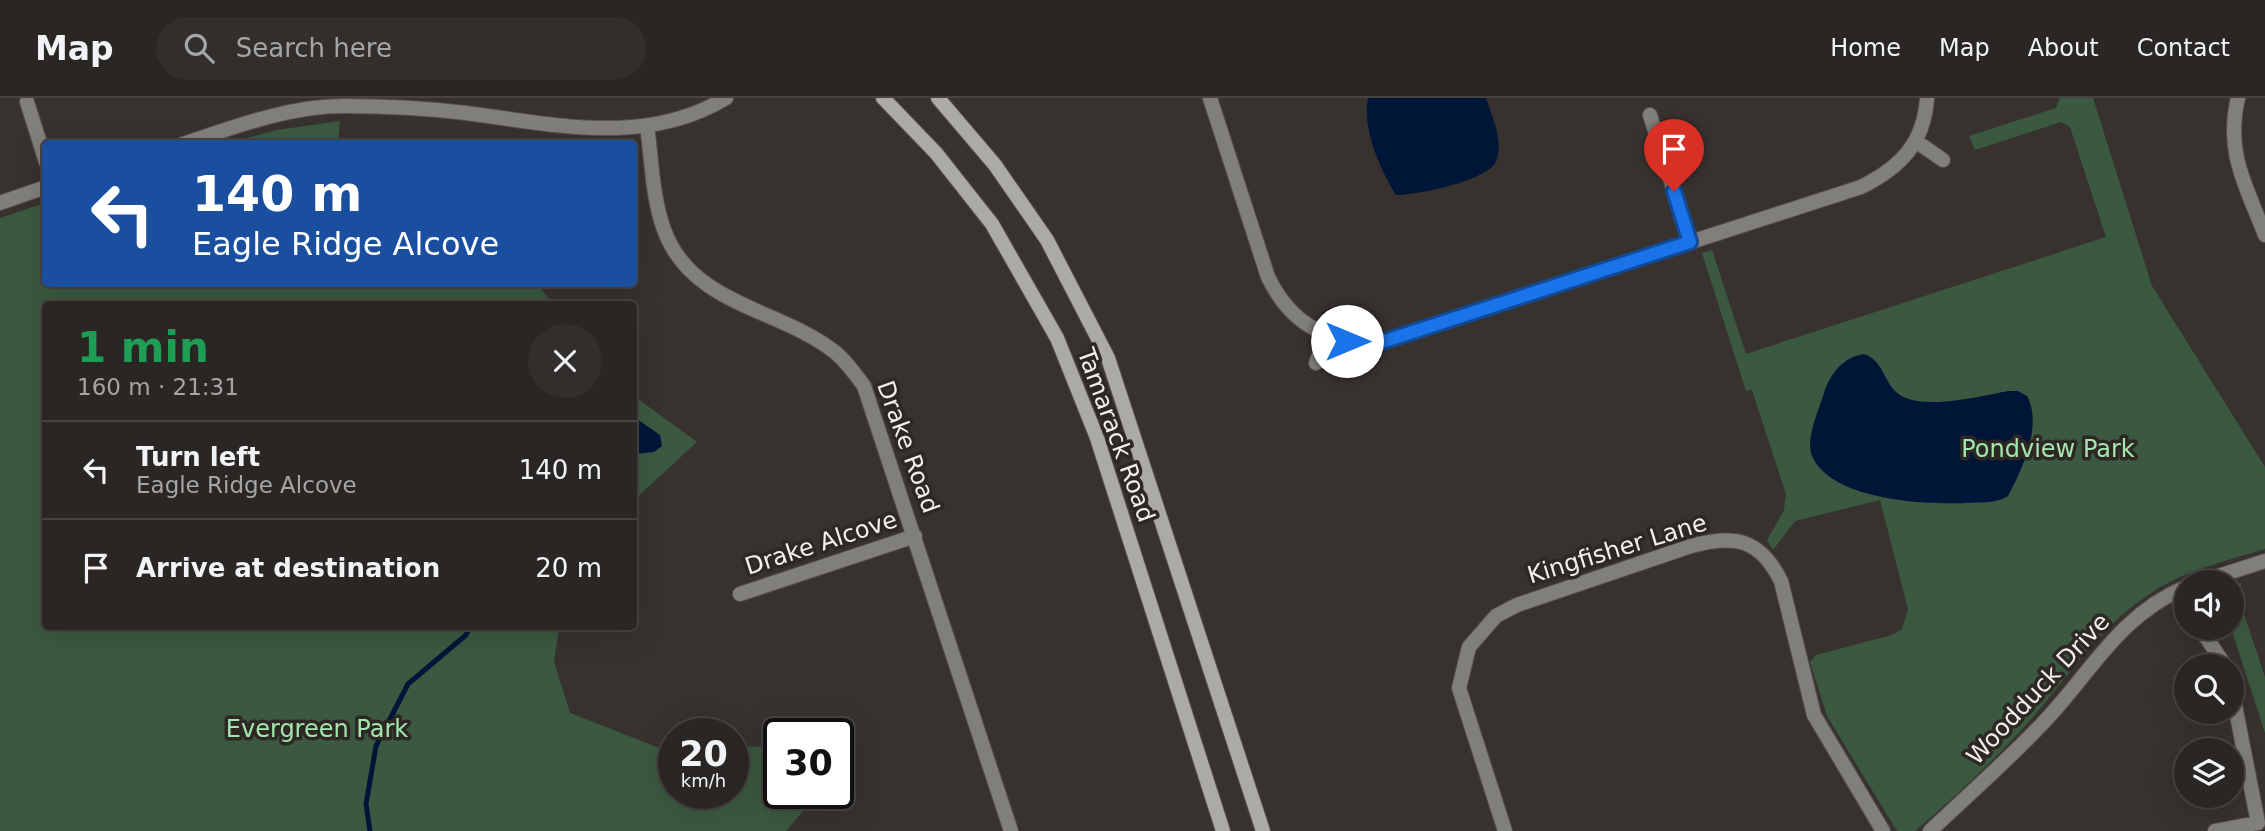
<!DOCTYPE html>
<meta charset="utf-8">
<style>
body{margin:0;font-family:"DejaVu Sans",sans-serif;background:#322e2b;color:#f1f3f6;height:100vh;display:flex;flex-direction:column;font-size:26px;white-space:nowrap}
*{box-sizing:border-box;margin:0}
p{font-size:23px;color:#a5a5a6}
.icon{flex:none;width:38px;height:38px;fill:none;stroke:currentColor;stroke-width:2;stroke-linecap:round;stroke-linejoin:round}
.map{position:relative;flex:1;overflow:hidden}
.side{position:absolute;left:42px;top:203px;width:595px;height:329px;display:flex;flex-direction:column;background:#2a2623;border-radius:7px;box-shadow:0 7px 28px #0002,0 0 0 2px #464341}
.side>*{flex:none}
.banner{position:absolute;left:42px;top:42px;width:595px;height:147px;border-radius:7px;box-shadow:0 7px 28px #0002,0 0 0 2px #464341;background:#1a4fa0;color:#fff;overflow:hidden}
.fabs{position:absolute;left:2174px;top:472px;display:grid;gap:14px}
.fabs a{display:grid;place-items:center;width:70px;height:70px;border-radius:50%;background:#2a2623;box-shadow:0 7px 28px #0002,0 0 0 2px #464341;font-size:35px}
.speed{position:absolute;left:658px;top:620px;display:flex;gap:14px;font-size:35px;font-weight:700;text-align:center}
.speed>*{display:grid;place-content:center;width:91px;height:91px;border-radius:50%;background:#2a2623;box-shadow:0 7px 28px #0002,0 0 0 2px #464341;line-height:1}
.speed small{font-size:18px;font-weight:400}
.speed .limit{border:4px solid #111;border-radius:10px;background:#fff;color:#111}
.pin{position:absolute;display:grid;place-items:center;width:60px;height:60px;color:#fff;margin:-72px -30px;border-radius:50% 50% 50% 0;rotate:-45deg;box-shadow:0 0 7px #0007}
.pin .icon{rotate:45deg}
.me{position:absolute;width:77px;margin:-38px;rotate:90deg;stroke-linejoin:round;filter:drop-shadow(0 0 5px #0008)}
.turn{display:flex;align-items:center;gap:24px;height:147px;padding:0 35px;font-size:32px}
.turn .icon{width:91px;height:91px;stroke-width:2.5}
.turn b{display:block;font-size:49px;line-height:60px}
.round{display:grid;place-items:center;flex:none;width:74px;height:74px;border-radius:37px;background:#322e2b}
.head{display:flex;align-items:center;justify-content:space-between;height:119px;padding:0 35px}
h1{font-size:42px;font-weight:700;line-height:52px;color:#1e9e55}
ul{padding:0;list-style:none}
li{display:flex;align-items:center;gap:21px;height:98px;padding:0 35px;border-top:2px solid #464341}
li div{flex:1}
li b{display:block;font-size:26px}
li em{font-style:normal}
header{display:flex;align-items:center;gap:42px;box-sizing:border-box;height:98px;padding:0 35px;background:#2a2623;border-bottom:2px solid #464341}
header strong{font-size:33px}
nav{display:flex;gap:38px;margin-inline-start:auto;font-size:24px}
.search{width:490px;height:63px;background:#322e2b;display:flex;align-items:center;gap:18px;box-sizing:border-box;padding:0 24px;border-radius:38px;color:#a5a5a6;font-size:26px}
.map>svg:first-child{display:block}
.green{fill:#3b5940}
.water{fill:#001638}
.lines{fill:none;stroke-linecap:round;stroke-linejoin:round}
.stream{stroke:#001638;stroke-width:5}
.street-casing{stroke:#56504d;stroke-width:16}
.secondary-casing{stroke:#56504d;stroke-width:16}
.street{stroke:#817f7c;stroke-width:14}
.secondary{stroke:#acaaa5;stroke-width:14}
.route-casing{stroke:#114b97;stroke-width:18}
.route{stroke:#1a73e8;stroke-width:12}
.labels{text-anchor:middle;stroke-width:7;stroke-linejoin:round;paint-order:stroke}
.street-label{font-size:24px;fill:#f3efed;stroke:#2e2825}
.park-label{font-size:24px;fill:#a3e6ae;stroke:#2e2825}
</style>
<header>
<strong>Map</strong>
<div class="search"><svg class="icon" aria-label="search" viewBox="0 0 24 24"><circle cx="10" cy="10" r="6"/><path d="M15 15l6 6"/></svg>Search here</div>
<nav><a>Home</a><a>Map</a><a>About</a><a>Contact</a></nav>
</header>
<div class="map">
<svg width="2265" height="733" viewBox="0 0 2265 733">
<rect width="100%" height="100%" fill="#38322f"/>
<!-- green -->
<path class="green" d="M 2060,0 L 2093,0 L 2152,188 L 2265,369 L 2265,451 C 2226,463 2185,472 2151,495 C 2101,527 2071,574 2034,618 C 1997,660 1957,697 1915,733 L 1897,733 L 1827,618 L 1810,564 L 1816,557 L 1892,537 L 1902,531 L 1908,511 L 1880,402 L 1795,423 L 1773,452 L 1767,442 L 1784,412 L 1786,396 L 1752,292 L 1746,293 L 1702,155 L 1712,152 L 1746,256 L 2106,139 L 2070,29 L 2061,24 L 1975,52 L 1969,38 L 2056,10 Z
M 340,23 L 338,45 L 228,45 L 277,32 Z
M 45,105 L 46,186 L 537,186 L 553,206 L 46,206 L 46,528 L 559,529 L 554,564 L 570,615 L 662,651 L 674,651 L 674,695 L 733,695 L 733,649 L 779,648 L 779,695 L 813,695 L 815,699 L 786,733 L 0,733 L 0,120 Z
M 634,298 L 697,344 L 634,402 Z
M 2241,485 L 2242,510 L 2265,579 L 2265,635 L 2231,530 L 2231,488 Z"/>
<!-- water -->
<path class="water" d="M 1368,0 L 1486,0 C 1492,18 1504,44 1496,63 C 1488,83 1417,97 1396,97 C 1380,71 1362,31 1368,0 Z
M 1864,256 C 1882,262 1883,280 1895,293 C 1915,315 1982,298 2008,293 L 2018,293 L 2027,298 C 2043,327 2022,372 2008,398 C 1996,406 1980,404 1966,405 C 1925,407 1831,402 1812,358 C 1805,341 1819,312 1824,295 C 1830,276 1843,259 1864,256 Z
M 634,319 L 660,337 L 662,348 L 654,354 L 634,356 Z"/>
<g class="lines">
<!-- stream -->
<path class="stream" d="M 370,733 L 366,706 L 376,648 L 408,586 L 466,537 L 470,528"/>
<!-- street casing -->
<g class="street-casing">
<path id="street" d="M 1210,0 L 1268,179 C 1294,232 1330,244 1385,243 L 1861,89 C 1901,69 1924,45 1927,0
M 2238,0 C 2225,55 2246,87 2265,137
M 27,4 L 46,64
M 1650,17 L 1690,144
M 647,28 C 652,63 652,105 667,139 C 697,208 783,212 836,255 C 847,264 855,276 864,288 L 1011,733
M 1917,44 L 1943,62
M 183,46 C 234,29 289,8 343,8 C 384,8 425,10 466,15 C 553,26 645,49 726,0
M 0,105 L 46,89
M 1316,265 L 1326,238
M 2197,485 L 2265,463
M 2175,494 L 2186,510
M 740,496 L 915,438
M 2200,530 L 2226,569
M 1505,733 L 1459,590 L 1469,549 L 1496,518 L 1517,507 L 1691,448 C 1735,436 1760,441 1781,483 L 1814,617 L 1883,733
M 1930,733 C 1968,697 2007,663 2043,625 C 2090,576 2119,517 2186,489
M 2215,733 L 2258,725 L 2231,587"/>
</g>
<!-- secondary casing -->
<g class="secondary-casing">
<path id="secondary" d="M 883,0 L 936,55 L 992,126 L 1057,240 L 1097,340 L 1223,733
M 938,0 L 995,67 L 1047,142 L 1108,260 L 1263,733"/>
</g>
<!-- street -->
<use href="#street" class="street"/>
<!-- secondary -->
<use href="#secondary" class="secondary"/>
</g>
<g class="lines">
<!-- route casing -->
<g class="route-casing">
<path id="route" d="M 1347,243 L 1385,243 L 1690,144 L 1674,93"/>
</g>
<!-- route -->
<use href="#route" class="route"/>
</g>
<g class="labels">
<!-- street labels -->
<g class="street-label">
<text transform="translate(1116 337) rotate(70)" y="8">Tamarack Road</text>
<text transform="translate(908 349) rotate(70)" y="8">Drake Road</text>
<text transform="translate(821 445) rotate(-18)" y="8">Drake Alcove</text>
<text transform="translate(1617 451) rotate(-17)" y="8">Kingfisher Lane</text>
<text transform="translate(2038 591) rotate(-47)" y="8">Woodduck Drive</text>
</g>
<!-- park labels -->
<g class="park-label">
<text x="2048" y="359">Pondview Park</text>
<text x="317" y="639">Evergreen Park</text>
</g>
</g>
</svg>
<div class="fabs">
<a><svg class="icon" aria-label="sound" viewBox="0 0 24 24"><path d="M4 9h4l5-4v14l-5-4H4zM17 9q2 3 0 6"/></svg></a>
<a><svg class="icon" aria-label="search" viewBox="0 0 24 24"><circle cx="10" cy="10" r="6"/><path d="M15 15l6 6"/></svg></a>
<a><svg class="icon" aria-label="layers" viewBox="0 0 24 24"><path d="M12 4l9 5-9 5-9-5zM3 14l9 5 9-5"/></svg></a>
</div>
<div class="speed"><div>20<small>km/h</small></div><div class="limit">30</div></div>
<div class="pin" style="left:1674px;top:93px;background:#d93025"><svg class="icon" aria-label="arrive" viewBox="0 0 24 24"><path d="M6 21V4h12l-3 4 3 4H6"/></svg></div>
<svg class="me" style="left:1347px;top:243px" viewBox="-20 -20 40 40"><circle r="19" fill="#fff"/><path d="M0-13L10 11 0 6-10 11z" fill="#1a73e8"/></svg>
<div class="banner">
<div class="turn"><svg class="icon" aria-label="left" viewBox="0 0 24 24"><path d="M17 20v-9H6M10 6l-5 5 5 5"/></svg><div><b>140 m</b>Eagle Ridge Alcove</div></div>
</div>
<section class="side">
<div class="head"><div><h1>1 min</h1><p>160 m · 21:31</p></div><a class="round"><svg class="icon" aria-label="close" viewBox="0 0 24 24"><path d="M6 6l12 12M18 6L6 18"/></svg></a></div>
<ul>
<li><svg class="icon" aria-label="left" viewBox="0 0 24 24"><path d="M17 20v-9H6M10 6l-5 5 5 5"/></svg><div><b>Turn left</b><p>Eagle Ridge Alcove</p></div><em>140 m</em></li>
<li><svg class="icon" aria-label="arrive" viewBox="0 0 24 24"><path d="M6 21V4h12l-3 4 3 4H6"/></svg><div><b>Arrive at destination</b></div><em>20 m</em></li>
</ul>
</section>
</div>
